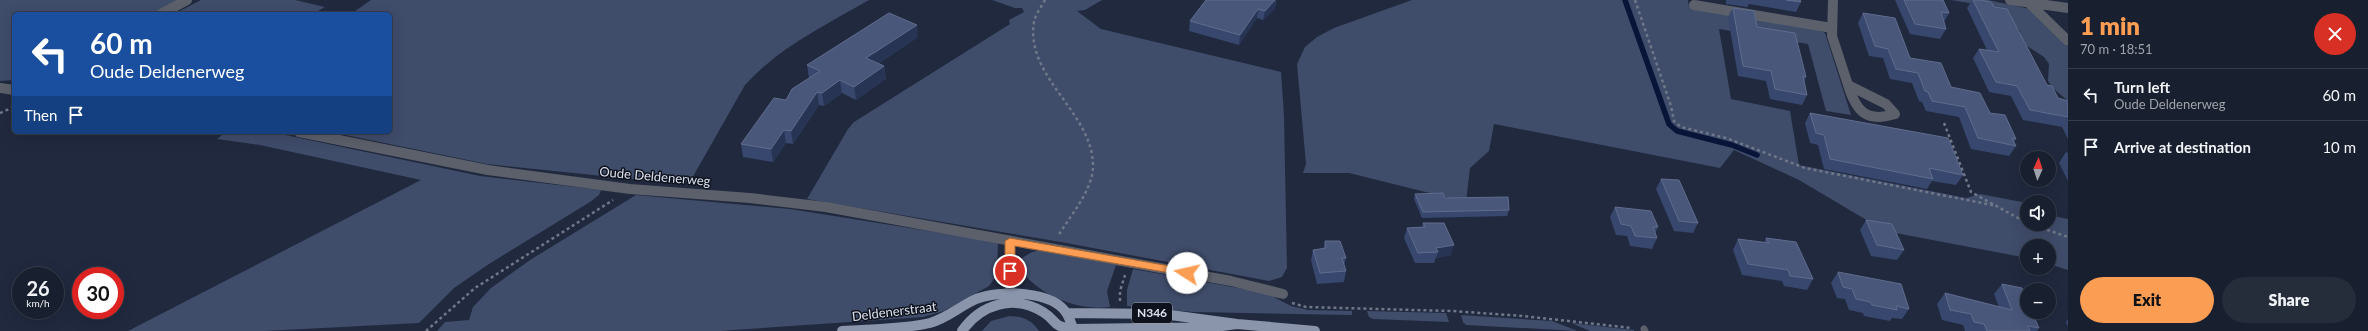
<!DOCTYPE html>
<meta charset="utf-8">
<style>
body{margin:0;font-family:Lato,sans-serif;background:#252c3a;color:#f1f3f6;height:100vh;display:flex;flex-direction:column;font-size:15px;white-space:nowrap}
*{box-sizing:border-box;margin:0}
p{font-size:13px;color:#9fa2aa}
.icon{flex:none;width:22px;height:22px;fill:none;stroke:currentColor;stroke-width:2;stroke-linecap:round;stroke-linejoin:round}
.map{position:relative;flex:1;overflow:hidden}
.panel{display:flex;flex-direction:column;background:#181f2e;width:300px}
.panel>*{flex:none}
.banner{position:absolute;left:12px;top:12px;width:380px;height:122px;border-radius:6px;box-shadow:0 4px 16px #0002,0 0 0 1px #363d4a;background:#1a4fa0;color:#fff;overflow:hidden}
.needle{width:26px;rotate:3deg}
.controls{position:absolute;left:2020px;top:151px;display:grid;gap:8px}
.controls a{display:grid;place-items:center;width:36px;height:36px;border-radius:50%;background:#181f2e;box-shadow:0 4px 16px #0002,0 0 0 1px #363d4a;font-size:20px}
.speed{position:absolute;left:12px;top:267px;display:flex;gap:8px;font-size:20px;font-weight:700;text-align:center}
.speed>*{display:grid;place-content:center;width:52px;height:52px;border-radius:50%;background:#181f2e;box-shadow:0 4px 16px #0002,0 0 0 1px #363d4a;line-height:1}
.speed small{font-size:10px;font-weight:400}
.speed .limit{border:6px solid #d22;background:#fff;color:#111}
.pin{position:absolute;display:grid;place-items:center;width:34px;height:34px;color:#fff;margin:-17px;border:2px solid #fff;border-radius:50%;box-shadow:0 1px 4px #0007}
.me{position:absolute;width:44px;margin:-22px;rotate:280deg;stroke-linejoin:round;filter:drop-shadow(0 0 3px #0008)}
.turn{display:flex;align-items:center;gap:14px;height:84px;padding:0 12px;font-size:18px}
.turn .icon{width:52px;height:52px;stroke-width:2.5}
.turn b{display:block;font-size:28px;line-height:34px}
.then{display:flex;align-items:center;height:38px;padding:0 12px;background:#0003;gap:8px;font-size:15px}
.round{display:grid;place-items:center;flex:none;width:42px;height:42px;border-radius:21px;background:#252c3a}
.head{display:flex;align-items:center;justify-content:space-between;height:68px;padding:0 12px}
h1{font-size:24px;font-weight:800;line-height:30px;color:#fc9d54}
.button{display:flex;gap:8px;margin-top:auto;padding:8px 12px}
.button a{flex:1;height:46px;border-radius:24px;background:#fc9d54;color:#111;font-size:16px;font-weight:800;line-height:46px;text-align:center}
.button a+a{background:#252c3a;color:#f1f3f6}
ul{padding:0;list-style:none}
li{display:flex;align-items:center;gap:12px;height:52px;padding:0 12px;border-top:1px solid #363d4a}
li div{flex:1}
li b{display:block;font-size:15px}
li em{font-style:normal}
main{display:flex;flex:1;min-height:0}
.map>svg:first-child{display:block}
.green{fill:#3f4c6a}
.lines{fill:none;stroke-linecap:round;stroke-linejoin:round}
.stream{stroke:#081438;stroke-width:5.5}
.path{stroke:#6f7789;stroke-width:2.5;stroke-dasharray:3 3;stroke-linecap:butt}
.service{stroke:#5b606a;stroke-width:7}
.minor{stroke:#5b606a;stroke-width:10}
.primary{stroke:#8a95ab;stroke-width:10}
.wall{fill:#37476d}
.shaded-wall{fill:#273454}
.building{fill:#49577b;stroke:#606c8d}
.route{fill:#fc9d54;stroke:#a46637}
.labels{text-anchor:middle;stroke-width:3;stroke-linejoin:round;paint-order:stroke}
.shield{fill:#0e121c;stroke:#9da2af;stroke-width:1}
.shield-label{font-size:12px;font-weight:bold;fill:#dae0ee}
.street-label{font-size:13px;fill:#dae0ee;stroke:#0e121c}
</style>
<main>
<div class="map">
<svg width="2068" height="331" viewBox="0 0 2068 331">
<rect width="100%" height="100%" fill="#20293e"/>
<!-- green -->
<path class="green" d="M 0,0 L 179,0 L 154,14 L 14,14 L 14,80 L 0,81 Z
M 201,0 L 295,0 L 325,7 L 313,14 L 174,14 Z
M 371,0 L 869,0 C 826,25 779,47 745,85 L 691,180 L 680,184 L 487,164 L 331,132 L 390,132 L 390,14 L 351,14 Z
M 992,0 L 1102,0 L 1085,10 L 1077,11 L 1101,29 L 1281,72 L 1284,116 L 1287,268 L 1282,277 L 1269,281 L 1061,242 L 807,199 L 848,129 L 854,122 L 1010,24 L 1009,20 L 1024,12 L 1022,8 L 1015,8 Z
M 1412,0 L 1688,0 L 1689,7 L 1815,28 L 1825,33 L 1851,115 L 1826,111 L 1808,44 L 1719,29 L 1731,99 L 1790,111 L 1799,165 L 1966,198 L 1980,194 L 2027,203 L 2027,224 L 2049,224 L 2049,215 L 2068,219 L 2068,270 L 2049,264 L 2049,246 L 2027,246 L 2027,258 L 1885,231 L 1799,180 L 1734,150 L 1720,168 L 1494,124 L 1489,151 L 1470,168 L 1466,202 L 1349,173 L 1303,173 L 1306,164 L 1297,64 L 1305,47 L 1317,37 L 1334,28 Z
M 1951,0 L 1988,0 L 2030,9 L 2068,47 L 2068,101 L 2054,89 L 2048,81 L 2049,64 L 2044,57 L 2021,42 L 2020,31 L 1999,8 Z
M 226,132 L 276,133 L 480,176 L 601,190 L 599,195 L 590,202 L 489,264 L 454,288 L 419,323 L 265,331 L 128,331 L 421,180 L 260,145 L 217,139 Z
M 636,195 L 790,209 L 998,242 L 997,275 L 989,286 L 944,311 L 923,317 L 720,331 L 437,331 L 445,322 L 469,320 L 473,307 L 491,288 L 530,260 Z
M 1042,250 L 1116,265 L 1107,291 L 1110,307 C 1078,311 1043,297 1022,272 L 1022,258 L 1032,252 Z
M 1133,269 L 1266,293 L 1291,306 L 1308,310 L 1352,311 L 1352,315 L 1193,312 L 1127,306 L 1127,290 Z
M 1367,311 L 1446,313 L 1449,322 L 1373,319 L 1369,317 Z
M 1461,315 L 1552,321 L 1578,331 L 1466,325 L 1463,322 Z
M 1009,316 C 1023,316 1032,320 1039,331 L 982,331 L 991,321 Z
M 1571,323 L 1634,330 L 1634,331 L 1590,331 Z"/>
<g class="lines">
<!-- stream -->
<path class="stream" d="M 1625,0 L 1669,124 L 1677,131 L 1732,145 L 1757,155"/>
<!-- path -->
<path class="path" d="M 1045,0 C 1042,6 1035,15 1034,22 C 1025,78 1093,112 1093,166 C 1093,190 1070,216 1058,236
M 1635,0 L 1671,106 L 1674,121 L 1681,127 L 1726,138 L 1805,168 L 1997,206
M 0,113 L 14,107
M 1944,123 L 1971,192 L 2027,223
M 2030,224 L 2068,237
M 1120,301 L 1120,291 L 1125,275
M 1292,303 L 1306,307 L 1452,311 L 1523,316 L 1632,328
M 426,331 L 475,288 L 613,200"/>
<!-- service -->
<path class="service" d="M 1644,329 L 1645,331"/>
<!-- minor -->
<path class="minor" d="M 1833,0 L 1832,36 L 1848,85
M 2010,0 L 2068,8
M 2026,0 L 2068,41
M 1694,5 L 1832,28
M 161,14 L 187,0
M 1848,85 L 1886,104 L 1895,114 C 1866,123 1856,111 1848,85 Z
M 0,88 L 14,90
M 299,132 L 488,170 L 630,189 L 750,198 L 826,207 L 1231,281 L 1283,294
M 1010,241 L 1010,292"/>
<!-- primary -->
<path class="primary" d="M 1067,313 L 1163,314 L 1237,324 L 1315,331
M 842,331 C 869,329 905,329 930,323 C 948,318 960,306 976,299 C 999,290 1053,290 1067,314 C 1070,319 1072,326 1074,331
M 962,331 C 981,304 1014,294 1043,312 C 1059,322 1050,326 1074,329 L 1215,327 L 1237,324"/>
</g>
<!-- wall -->
<path class="wall" d="M 1206,0 L 1276,0 L 1275,9 L 1263,20 L 1257,18 L 1239,45 L 1189,31 L 1190,21 Z
M 1726,0 L 1800,0 L 1801,2 L 1796,12 L 1749,4 L 1747,7 L 1726,4 Z
M 1895,0 L 1943,0 L 1949,13 L 1944,22 L 1946,29 L 1940,39 L 1910,34 Z
M 1972,0 L 1980,0 L 1994,7 L 2047,85 L 2058,98 L 2068,101 L 2068,139 L 2062,127 L 2023,120 L 2011,96 L 1989,92 L 1973,58 L 1979,49 L 1987,50 L 1967,8 Z
M 1733,8 L 1757,27 L 1806,77 L 1804,82 L 1807,95 L 1802,105 L 1770,99 L 1766,81 L 1738,76 L 1728,17 Z
M 1863,13 L 1910,58 L 1951,87 L 1990,113 L 2016,139 L 2014,142 L 2016,146 L 2009,156 L 1971,149 L 1959,117 L 1926,111 L 1922,102 L 1919,101 L 1912,83 L 1890,79 L 1883,58 L 1869,56 L 1858,23 Z
M 918,37 L 878,64 L 884,66 L 886,79 L 856,100 L 842,93 L 824,106 L 819,105 L 793,144 L 786,143 L 773,162 L 743,157 L 741,144 L 786,100 L 809,78 L 807,65 Z
M 1810,113 L 1963,175 L 1956,185 L 1932,181 L 1927,189 L 1824,169 L 1818,145 L 1810,143 L 1805,123 Z
M 2066,152 L 2068,153 L 2068,181 L 2059,163 Z
M 1661,179 L 1698,223 L 1693,233 L 1674,231 L 1656,189 Z
M 1415,194 L 1445,198 L 1509,210 L 1507,216 L 1422,218 L 1414,199 Z
M 1615,207 L 1658,227 L 1655,233 L 1657,238 L 1652,249 L 1630,246 L 1627,236 L 1616,235 L 1610,217 Z
M 1866,220 L 1904,250 L 1897,260 L 1871,256 L 1860,230 Z
M 1423,223 L 1451,255 L 1436,258 L 1434,263 L 1415,263 L 1404,238 L 1407,228 L 1422,227 Z
M 1766,238 L 1813,279 L 1807,290 L 1784,286 L 1782,281 L 1742,275 L 1733,250 L 1738,239 L 1764,243 Z
M 1325,241 L 1346,258 L 1344,265 L 1346,271 L 1344,282 L 1317,284 L 1311,260 L 1313,250 L 1323,249 Z
M 1838,272 L 1909,309 L 1902,319 L 1892,318 L 1890,321 L 1864,316 L 1863,313 L 1849,310 L 1845,299 L 1837,298 L 1831,283 Z
M 2002,284 L 2039,328 L 2037,331 L 1965,331 L 1963,325 L 1942,320 L 1937,304 L 1945,293 L 1999,307 L 1994,294 Z
M 2068,319 L 2068,327 L 2066,322 Z"/>
<!-- shaded-wall -->
<path class="shaded-wall" d="M 1275,0 L 1275,9 L 1263,20 L 1265,11 Z
M 1258,9 L 1257,18 L 1239,45 L 1240,35 Z
M 917,25 L 918,37 L 867,71 L 866,58 Z
M 884,66 L 886,79 L 856,100 L 854,87 Z
M 840,80 L 842,93 L 824,106 L 822,93 Z
M 817,92 L 819,105 L 793,144 L 791,131 Z
M 784,130 L 786,143 L 773,162 L 771,149 Z
M 1454,245 L 1451,255 L 1436,258 L 1438,252 L 1436,248 Z"/>
<!-- building -->
<path class="building" d="M 1206,0 L 1275,0 L 1265,11 L 1258,9 L 1240,35 L 1190,21 Z
M 1786,0 L 1800,0 L 1801,2 Z
M 1904,0 L 1943,0 L 1949,13 L 1941,12 L 1946,29 L 1915,24 Z
M 1973,0 L 1980,0 L 1991,2 L 1994,7 L 2007,9 L 2047,85 L 2052,86 L 2058,98 L 2068,101 L 2068,117 L 2030,110 L 2017,86 L 1996,82 L 1979,49 L 1999,52 Z
M 1733,8 L 1754,11 L 1757,27 L 1795,33 L 1806,77 L 1803,76 L 1807,95 L 1775,89 L 1771,71 L 1743,66 Z
M 889,13 L 917,25 L 866,58 L 884,66 L 854,87 L 840,80 L 822,93 L 817,92 L 791,131 L 784,130 L 771,149 L 741,144 L 774,98 L 786,100 L 792,89 L 820,71 L 807,65 Z
M 1863,13 L 1895,18 L 1910,58 L 1941,63 L 1951,87 L 1980,93 L 1990,113 L 2005,115 L 2016,139 L 2012,138 L 2016,146 L 1978,138 L 1965,107 L 1932,101 L 1928,92 L 1925,91 L 1918,73 L 1896,69 L 1888,49 L 1875,46 Z
M 1810,113 L 1948,138 L 1963,175 L 1929,168 L 1933,179 L 1830,159 L 1824,135 L 1816,133 Z
M 1661,179 L 1679,180 L 1698,223 L 1679,221 Z
M 1443,193 L 1445,198 L 1508,197 L 1509,210 L 1423,212 L 1415,194 Z
M 1615,207 L 1651,211 L 1658,227 L 1653,227 L 1657,238 L 1635,236 L 1631,226 L 1621,224 Z
M 1866,220 L 1892,224 L 1904,250 L 1877,245 Z
M 1423,223 L 1444,223 L 1454,245 L 1436,248 L 1438,252 L 1418,253 L 1407,228 L 1425,227 Z
M 1766,238 L 1796,242 L 1813,279 L 1790,276 L 1788,270 L 1748,264 L 1738,239 L 1769,243 Z
M 1325,241 L 1340,241 L 1346,258 L 1342,258 L 1346,271 L 1320,273 L 1313,250 L 1326,248 Z
M 1838,272 L 1901,284 L 1909,309 L 1896,306 L 1897,310 L 1872,305 L 1870,302 L 1856,299 L 1852,289 L 1843,287 Z
M 2002,284 L 2022,288 L 2027,300 L 2027,312 L 2032,312 L 2039,328 L 2028,326 L 2030,331 L 1987,331 L 1984,324 L 1974,322 L 1971,314 L 1950,310 L 1945,293 L 2012,310 Z"/>
<!-- route -->
<path class="route" d="M 1010,238 L 1187,269 L 1192,273 L 1187,276 L 1015,246 L 1015,271 L 1010,275 L 1005,271 L 1005,241 Z"/>
<g class="labels">
<!-- shield labels -->
<rect class="shield" x="1132" y="303" width="40" height="20" rx="3"/>
<g class="shield-label">
<text x="1152" y="317">N346</text>
</g>
<!-- street labels -->
<g class="street-label">
<text transform="translate(655 176) rotate(5)" y="5">Oude Deldenerweg</text>
<text transform="translate(894 311) rotate(-7)" y="5">Deldenerstraat</text>
</g>
</g>
</svg>
<div class="controls">
<a><svg class="needle" viewBox="-14 -14 28 28"><path d="M0-13l5 13h-10z" fill="#e53935"/><path d="M0 13l5-13h-10z" fill="#9fa2aa"/></svg></a>
<a><svg class="icon" aria-label="sound" viewBox="0 0 24 24"><path d="M4 9h4l5-4v14l-5-4H4zM17 9q2 3 0 6"/></svg></a>
<a>+</a>
<a>−</a>
</div>
<div class="speed"><div>26<small>km/h</small></div><div class="limit">30</div></div>
<div class="pin" style="left:1010px;top:271px;background:#d93025"><svg class="icon" aria-label="arrive" viewBox="0 0 24 24"><path d="M6 21V4h12l-3 4 3 4H6"/></svg></div>
<svg class="me" style="left:1187px;top:273px" viewBox="-20 -20 40 40"><circle r="19" fill="#fff"/><path d="M0-13L10 11 0 6-10 11z" fill="#fc9d54"/></svg>
<div class="banner">
<div class="turn"><svg class="icon" aria-label="left" viewBox="0 0 24 24"><path d="M17 20v-9H6M10 6l-5 5 5 5"/></svg><div><b>60 m</b>Oude Deldenerweg</div></div>
<div class="then">Then<svg class="icon" aria-label="arrive" viewBox="0 0 24 24"><path d="M6 21V4h12l-3 4 3 4H6"/></svg></div>
</div>
</div>
<section class="panel">
<div class="head"><div><h1>1 min</h1><p>70 m · 18:51</p></div><a class="round" style="background:#d93025;color:#fff"><svg class="icon" aria-label="close" viewBox="0 0 24 24"><path d="M6 6l12 12M18 6L6 18"/></svg></a></div>
<ul>
<li><svg class="icon" aria-label="left" viewBox="0 0 24 24"><path d="M17 20v-9H6M10 6l-5 5 5 5"/></svg><div><b>Turn left</b><p>Oude Deldenerweg</p></div><em>60 m</em></li>
<li><svg class="icon" aria-label="arrive" viewBox="0 0 24 24"><path d="M6 21V4h12l-3 4 3 4H6"/></svg><div><b>Arrive at destination</b></div><em>10 m</em></li>
</ul>
<div class="button"><a>Exit</a><a>Share</a></div>
</section>
</main>
